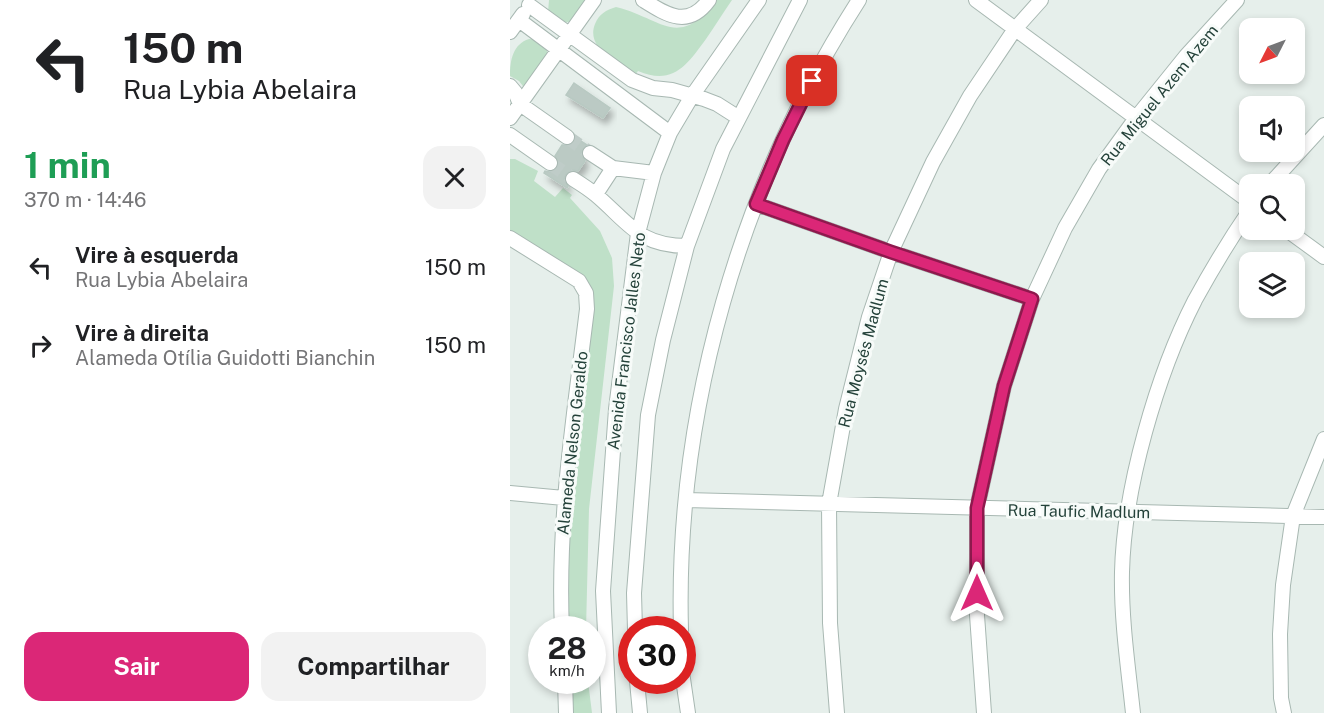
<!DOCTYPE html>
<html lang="pt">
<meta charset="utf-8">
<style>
body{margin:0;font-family:"Public Sans",sans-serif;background:#f2f2f2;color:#202124;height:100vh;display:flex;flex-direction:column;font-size:22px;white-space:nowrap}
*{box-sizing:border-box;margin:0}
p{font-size:20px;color:#757577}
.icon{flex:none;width:33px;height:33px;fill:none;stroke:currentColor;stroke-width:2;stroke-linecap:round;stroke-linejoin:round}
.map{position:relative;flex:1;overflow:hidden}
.panel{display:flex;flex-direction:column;background:#fff;width:510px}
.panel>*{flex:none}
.top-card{background:#fff;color:#202124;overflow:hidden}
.needle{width:39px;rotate:228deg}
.tools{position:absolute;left:729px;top:18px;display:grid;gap:12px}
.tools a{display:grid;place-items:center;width:66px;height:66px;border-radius:12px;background:#fff;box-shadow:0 3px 9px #0003;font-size:30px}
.speed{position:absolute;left:18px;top:616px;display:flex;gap:12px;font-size:30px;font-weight:700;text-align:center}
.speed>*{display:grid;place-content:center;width:78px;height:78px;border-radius:50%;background:#fff;box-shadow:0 3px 9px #0003;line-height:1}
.speed small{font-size:15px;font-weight:400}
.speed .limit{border:9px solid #d22;background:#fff;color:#111}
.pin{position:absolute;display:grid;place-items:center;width:51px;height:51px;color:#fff;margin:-26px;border-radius:12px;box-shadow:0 3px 9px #0006}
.me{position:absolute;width:66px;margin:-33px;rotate:0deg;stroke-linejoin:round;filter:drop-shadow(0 0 4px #0008)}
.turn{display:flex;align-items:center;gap:21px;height:126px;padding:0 24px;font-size:27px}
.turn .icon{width:78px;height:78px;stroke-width:2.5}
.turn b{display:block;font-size:42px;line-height:51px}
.round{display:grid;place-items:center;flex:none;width:63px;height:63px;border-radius:18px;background:#f2f2f2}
.head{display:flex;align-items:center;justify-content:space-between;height:102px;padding:0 24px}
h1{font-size:36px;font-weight:700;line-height:45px;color:#1e9e55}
.cta{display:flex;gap:12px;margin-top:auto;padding:12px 24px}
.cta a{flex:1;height:69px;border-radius:18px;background:#db2777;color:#fff;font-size:24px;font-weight:700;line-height:69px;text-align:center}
.cta a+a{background:#f2f2f2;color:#202124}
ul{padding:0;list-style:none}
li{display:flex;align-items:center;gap:18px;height:78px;padding:0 24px}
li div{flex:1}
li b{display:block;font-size:22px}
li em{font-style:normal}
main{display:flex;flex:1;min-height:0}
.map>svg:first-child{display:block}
.green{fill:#bfe0c8}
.building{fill:#bbcac4;stroke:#b8c9c2;stroke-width:1.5;filter:url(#shadow)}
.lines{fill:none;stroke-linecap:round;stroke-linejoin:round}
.minor-tunnel{stroke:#bfccc8;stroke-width:14;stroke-dasharray:14 7;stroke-linecap:butt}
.minor-casing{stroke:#a8b8b2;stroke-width:16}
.minor{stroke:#fff;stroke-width:14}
.route-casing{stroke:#8e194d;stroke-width:15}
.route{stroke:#db2777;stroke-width:10}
.labels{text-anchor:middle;stroke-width:6;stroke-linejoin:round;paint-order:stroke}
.street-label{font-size:16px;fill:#24423a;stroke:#f7fbf9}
</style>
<main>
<section class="panel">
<div class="top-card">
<div class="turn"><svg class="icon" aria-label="left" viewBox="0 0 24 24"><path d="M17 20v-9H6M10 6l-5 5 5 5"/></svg><div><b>150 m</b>Rua Lybia Abelaira</div></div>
</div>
<div class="head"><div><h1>1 min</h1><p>370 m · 14:46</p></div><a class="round"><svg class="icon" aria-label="close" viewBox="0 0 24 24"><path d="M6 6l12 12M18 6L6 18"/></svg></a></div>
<ul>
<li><svg class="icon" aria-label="left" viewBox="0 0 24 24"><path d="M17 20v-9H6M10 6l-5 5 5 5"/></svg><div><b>Vire à esquerda</b><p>Rua Lybia Abelaira</p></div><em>150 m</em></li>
<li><svg class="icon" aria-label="right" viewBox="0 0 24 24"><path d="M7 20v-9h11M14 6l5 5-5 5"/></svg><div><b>Vire à direita</b><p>Alameda Otília Guidotti Bianchin</p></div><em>150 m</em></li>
</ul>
<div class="cta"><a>Sair</a><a>Compartilhar</a></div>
</section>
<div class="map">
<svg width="814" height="713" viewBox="0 0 814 713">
<defs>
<filter id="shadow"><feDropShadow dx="3.5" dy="6" stdDeviation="3" flood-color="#0004"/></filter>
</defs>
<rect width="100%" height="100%" fill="#e6efeb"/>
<!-- green -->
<path class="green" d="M 39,0 L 78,0 C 64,20 61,32 38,12 Z
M 206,0 L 222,0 C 213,13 205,26 196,39 C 177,65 163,86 128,71 L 125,75 C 109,63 75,49 85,24 C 89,14 96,10 106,7 C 152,18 168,51 206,0 Z
M 19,39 C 30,39 36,45 38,55 L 16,90 L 9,81 L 0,76 C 0,60 3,44 19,39 Z
M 0,159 L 5,159 L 28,171 L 24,181 L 45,197 L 53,188 L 62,195 L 60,198 L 90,231 L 102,258 L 104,286 L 79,509 L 76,630 L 58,630 L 56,592 L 60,499 L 82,309 L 71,277 L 0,230 Z
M 60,681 L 78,681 L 82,713 L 61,713 Z"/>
<!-- building -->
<path class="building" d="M 64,83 L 100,108 L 93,118 L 56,95 Z
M 66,138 L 77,145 L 71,152 L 75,161 L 68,171 L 63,170 L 56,174 L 54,179 L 58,186 L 57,188 L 34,173 L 35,171 L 40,172 L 47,169 L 49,163 L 45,156 L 52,145 L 61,145 Z"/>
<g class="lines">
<!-- minor-tunnel -->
<path class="minor-tunnel" d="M 57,137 L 80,153
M 40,163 L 63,179"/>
<!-- minor casing -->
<g class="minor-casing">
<path id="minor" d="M 133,0 C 157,15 178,29 199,0
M 466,0 L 740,202
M 19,5 L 122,80 L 143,88 L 162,90 L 194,99 L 207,104 L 229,118
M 9,20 L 160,133
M 0,32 L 13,14
M 0,86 L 5,92 L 10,104 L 57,137
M 0,118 L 84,0
M 0,135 L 40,163
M 80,153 L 103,168 L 144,173
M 63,179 C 71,184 79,189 86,195 C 119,223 129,246 177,246
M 760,184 L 814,125
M 86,194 L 103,168
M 246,204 L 381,252 L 522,299
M 777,230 L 814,257
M 0,238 L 69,281 L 76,293 L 77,309 C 64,416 47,521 52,630
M 0,493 L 54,498
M 176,500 L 814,517
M 125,630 L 124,593 L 138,415 L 153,340 L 177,246 L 213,149 L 290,0
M 171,630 C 165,411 230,185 349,0
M 172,672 L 178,713
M 55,681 L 56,713
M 127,681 L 130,713
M 99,713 L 93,591 L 106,409 L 128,233 L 144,173 L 160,133 L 182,96 L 249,0
M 327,713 L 320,623 L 319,504 L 336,409 L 359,317 L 381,252 L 423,162 L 460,96 L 505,29 L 531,0
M 474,713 L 467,615 L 467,508 L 494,386 L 522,299 L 555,228 L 589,169 L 626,118 L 676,56 L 727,0
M 623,713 C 618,666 611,619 612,572 C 614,488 647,374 685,300 C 702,269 720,239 740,210
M 774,713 L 771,698 L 770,634 L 773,585 L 783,516 L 814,439"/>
</g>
<!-- minor -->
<use href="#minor" class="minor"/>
</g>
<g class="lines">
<!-- route casing -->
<g class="route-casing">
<path id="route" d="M 302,81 L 273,140 L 246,204 L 381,252 L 522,299 L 494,386 L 467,508 L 467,593"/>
</g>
<!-- route -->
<use href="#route" class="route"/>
</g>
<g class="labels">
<!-- street labels -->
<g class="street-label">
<text transform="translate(649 95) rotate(-51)" y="6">Rua Miguel Azem Azem</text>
<text transform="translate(116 341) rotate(-83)" y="6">Avenida Francisco Jalles Neto</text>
<text transform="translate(353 353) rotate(-75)" y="6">Rua Moysés Madlum</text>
<text transform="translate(62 443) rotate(-84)" y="6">Alameda Nelson Geraldo</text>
<text transform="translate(569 511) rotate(1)" y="6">Rua Taufic Madlum</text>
</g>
</g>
</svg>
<div class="tools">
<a><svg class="needle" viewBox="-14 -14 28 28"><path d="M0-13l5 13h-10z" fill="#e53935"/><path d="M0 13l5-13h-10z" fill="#757577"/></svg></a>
<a><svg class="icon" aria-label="sound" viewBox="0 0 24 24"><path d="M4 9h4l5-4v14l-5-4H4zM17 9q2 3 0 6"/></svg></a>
<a><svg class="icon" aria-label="search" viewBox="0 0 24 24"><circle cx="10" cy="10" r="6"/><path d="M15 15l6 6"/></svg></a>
<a><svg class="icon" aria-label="layers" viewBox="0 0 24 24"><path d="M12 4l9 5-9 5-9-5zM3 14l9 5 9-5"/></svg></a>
</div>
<div class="speed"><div>28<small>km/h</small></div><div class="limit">30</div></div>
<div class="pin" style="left:302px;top:81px;background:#d93025"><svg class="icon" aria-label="arrive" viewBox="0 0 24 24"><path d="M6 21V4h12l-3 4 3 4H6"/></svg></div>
<svg class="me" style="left:467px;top:593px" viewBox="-20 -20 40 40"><path d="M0-17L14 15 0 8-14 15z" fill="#db2777" stroke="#fff" stroke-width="4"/></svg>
</div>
</main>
